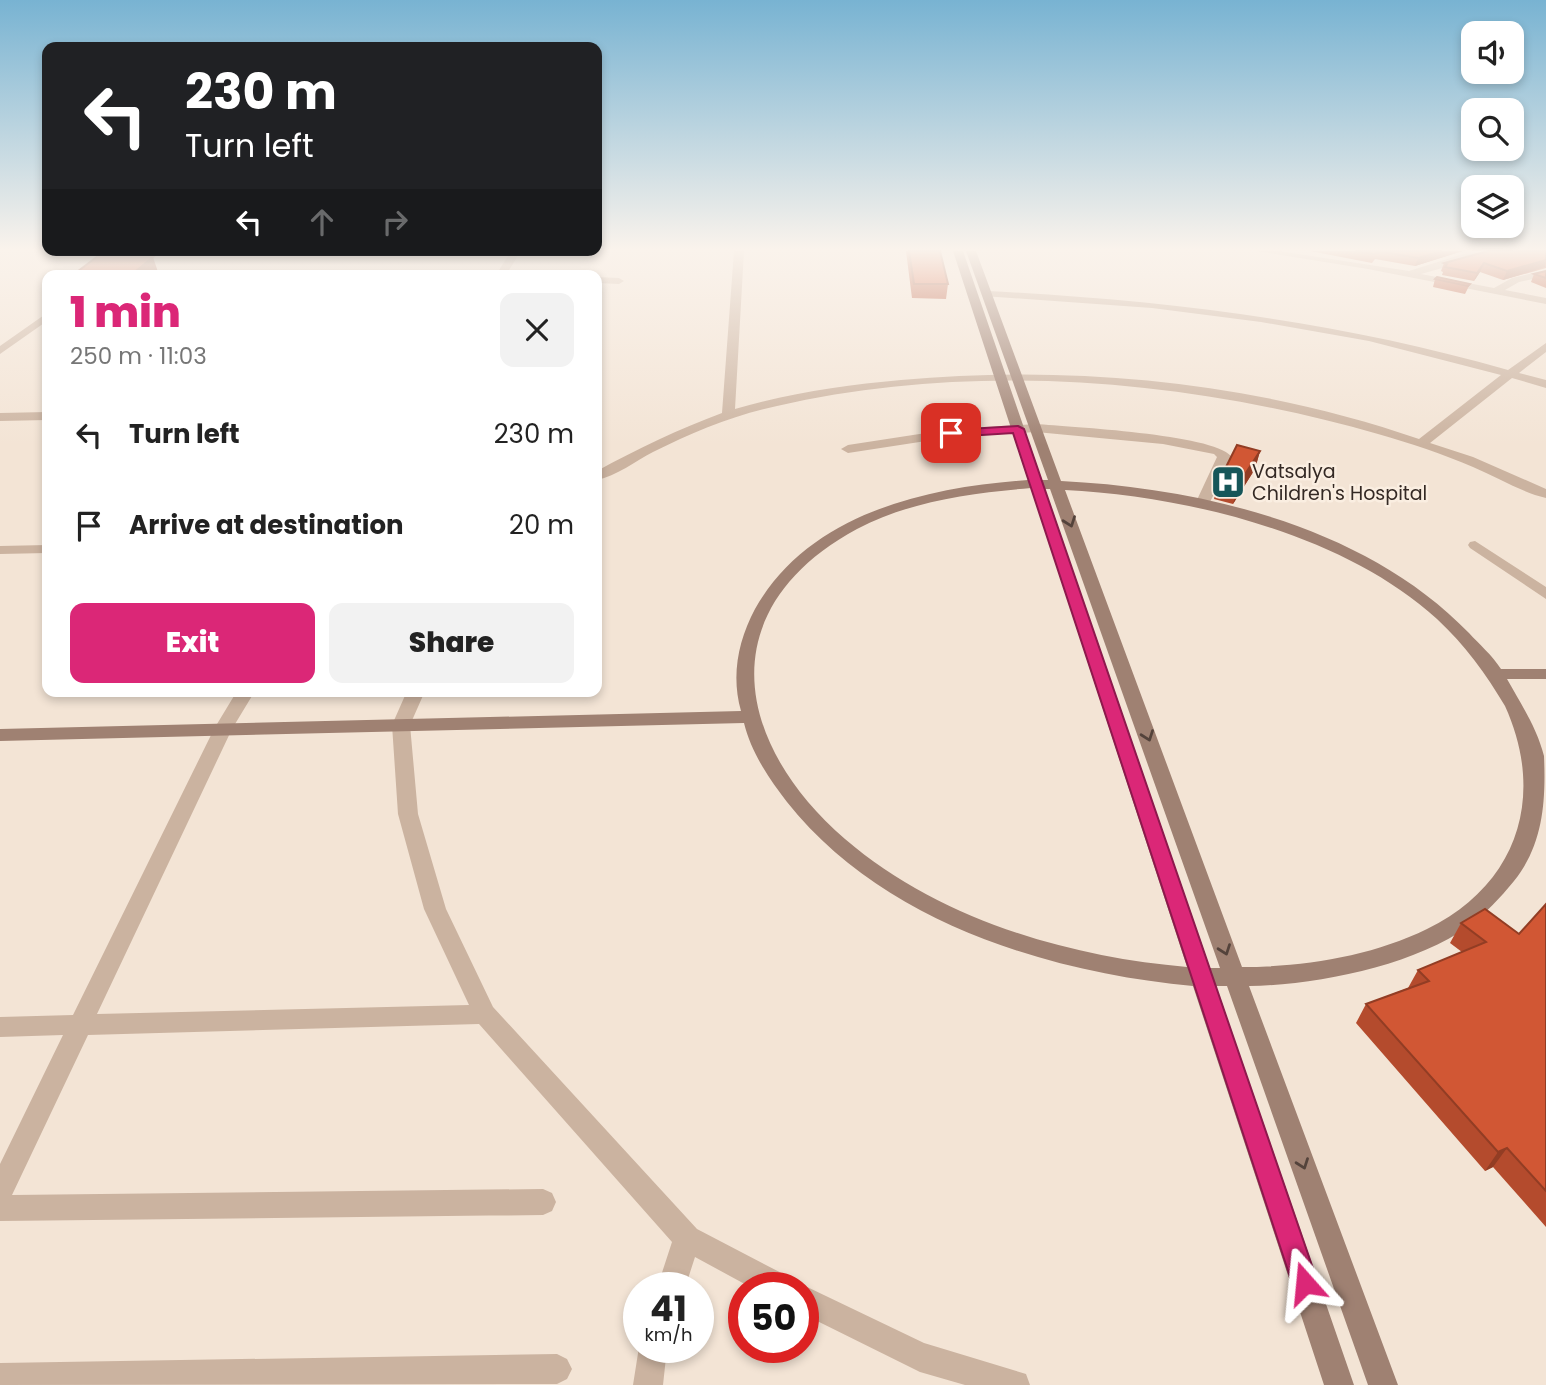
<!DOCTYPE html>
<meta charset="utf-8">
<style>
body{margin:0;font-family:Poppins,sans-serif;background:#f2f2f2;color:#222;height:100vh;display:flex;flex-direction:column;font-size:26px;white-space:nowrap}
*{box-sizing:border-box;margin:0}
p{font-size:23px;color:#767676}
.icon{flex:none;width:38px;height:38px;fill:none;stroke:currentColor;stroke-width:2;stroke-linecap:round;stroke-linejoin:round}
.map{position:relative;flex:1;overflow:hidden}
.side{position:absolute;left:42px;top:270px;width:560px;height:427px;display:flex;flex-direction:column;background:#fff;border-radius:14px;box-shadow:0 4px 10px #0003}
.side>*{flex:none}
.hud{position:absolute;left:42px;top:42px;width:560px;height:214px;border-radius:14px;box-shadow:0 4px 10px #0003;background:#202124;color:#fff;overflow:hidden}
.buttons{position:absolute;left:1461px;top:21px;display:grid;gap:14px}
.buttons a{display:grid;place-items:center;width:63px;height:63px;border-radius:14px;background:#fff;box-shadow:0 4px 10px #0003;font-size:35px}
.speed{position:absolute;left:623px;top:1272px;display:flex;gap:14px;font-size:35px;font-weight:700;text-align:center}
.speed>*{display:grid;place-content:center;width:91px;height:91px;border-radius:50%;background:#fff;box-shadow:0 4px 10px #0003;line-height:1}
.speed small{font-size:18px;font-weight:400}
.speed .limit{border:10px solid #d22;background:#fff;color:#111}
.pin{position:absolute;display:grid;place-items:center;width:60px;height:60px;color:#fff;margin:-30px;border-radius:14px;box-shadow:0 4px 10px #0006}
.me{position:absolute;width:77px;margin:-38px;rotate:342deg;stroke-linejoin:round;filter:drop-shadow(0 0 5px #0008)}
.turn{display:flex;align-items:center;gap:24px;height:147px;padding:0 28px;font-size:32px}
.turn .icon{width:91px;height:91px;stroke-width:2.5}
.turn b{display:block;font-size:49px;line-height:60px}
.lanes{display:flex;align-items:center;height:66px;padding:0 28px;background:#0003;justify-content:center;gap:35px;direction:ltr}
.lanes .off{opacity:.35}
.round{display:grid;place-items:center;flex:none;width:74px;height:74px;border-radius:14px;background:#f2f2f2}
.headline{display:flex;align-items:center;justify-content:space-between;height:119px;padding:0 28px}
h1{font-size:42px;font-weight:800;line-height:52px;color:#db2777}
.button{display:flex;gap:14px;margin-top:auto;padding:14px 28px}
.button a{flex:1;height:80px;border-radius:14px;background:#db2777;color:#fff;font-size:28px;font-weight:800;line-height:80px;text-align:center}
.button a+a{background:#f2f2f2;color:#222}
ul{padding:0;list-style:none}
li{display:flex;align-items:center;gap:21px;height:91px;padding:0 28px}
li div{flex:1}
li b{display:block;font-size:26px}
li em{font-style:normal}
.map>svg:first-child{display:block}
.lines{fill:none;stroke-linecap:round;stroke-linejoin:round}
.street{fill:#cbb3a0;fill-rule:evenodd}
.secondary{fill:#9f8172;fill-rule:evenodd}
.wall{fill:#b44b2d}
.shaded-wall{fill:#923d24}
.building{fill:#d15734;stroke:#923d24;stroke-width:2}
.oneway{stroke:#54433b}
.route{fill:#db2777;stroke:#8e194d;stroke-width:2}
.labels{text-anchor:middle;stroke-width:5;stroke-linejoin:round;paint-order:stroke}
.far-poi-label{font-size:19px;fill:#342924;stroke:#faeee1;text-anchor:start}
</style>
<div class="map">
<svg width="1546" height="1385" viewBox="0 0 1546 1385">
<rect width="100%" height="100%" fill="#f3e4d5"/>
<g class="lines">
<!-- street -->
<path class="street" d="M 128,251 L 139,251 L 109,275 L 97,275 Z
M 511,251 L 521,251 L 506,275 L 496,275 Z
M 734,251 L 744,251 L 735,409 C 789,393 845,385 901,380 C 1074,364 1254,382 1419,439 L 1501,375 L 1369,341 L 1261,322 L 1152,308 L 983,296 L 982,294 L 987,291 C 1164,300 1337,321 1508,370 L 1546,343 L 1546,352 L 1519,373 L 1546,380 L 1546,388 L 1512,378 L 1430,443 L 1473,457 L 1546,489 L 1546,498 C 1521,492 1497,477 1473,467 C 1443,454 1410,443 1378,434 C 1185,379 974,361 777,406 C 734,415 693,432 653,452 C 636,461 616,476 597,480 L 597,471 C 637,449 679,429 722,413 Z
M 1256,251 L 1279,251 L 1409,271 L 1463,254 L 1503,251 L 1421,274 L 1494,288 L 1512,278 L 1546,270 L 1546,276 L 1519,282 L 1505,290 L 1546,298 L 1546,304 L 1368,269 Z
M 597,277 L 619,278 L 624,281 L 619,284 L 597,283 Z
M 47,313 L 47,321 L 0,354 L 0,346 Z
M 47,412 L 47,420 L 0,421 L 0,413 Z
M 1036,424 C 1071,427 1212,434 1231,456 L 1231,460 L 1210,502 L 1203,506 L 1196,502 L 1217,457 L 1214,454 L 1163,444 L 1036,432 L 952,437 L 848,453 L 841,449 L 848,445 L 952,429 Z
M 1475,541 L 1546,587 L 1546,599 L 1470,548 L 1468,545 L 1470,542 Z
M 47,545 L 47,553 L 0,554 L 0,546 Z
M 237,691 L 255,691 L 232,729 L 97,1014 L 469,1005 L 424,909 L 398,814 L 392,725 L 407,691 L 425,691 L 410,725 L 418,814 L 446,909 L 493,1007 L 697,1229 L 791,1278 L 795,1288 L 752,1288 L 695,1257 L 685,1288 L 657,1288 L 672,1242 L 479,1024 L 88,1035 L 12,1195 L 543,1189 L 552,1193 L 556,1202 L 552,1211 L 543,1215 L 0,1221 L 0,1164 L 63,1035 L 0,1037 L 0,1017 L 73,1015 L 214,729 Z
M 803,1285 L 924,1343 L 1026,1374 L 1030,1385 L 965,1385 L 920,1372 L 803,1314 L 803,1288 L 795,1288 Z
M 639,1347 L 667,1348 L 663,1385 L 633,1385 Z
M 557,1354 L 567,1359 L 572,1369 L 567,1379 L 557,1384 L 0,1385 L 0,1363 Z"/>
<!-- secondary -->
<path class="secondary" d="M 953,251 L 963,251 L 1042,480 L 1048,480 L 966,251 L 976,251 L 1061,481 C 1203,488 1367,527 1469,633 C 1479,644 1492,655 1501,669 L 1546,669 L 1546,679 L 1507,679 C 1521,704 1537,728 1544,756 C 1546,802 1543,845 1514,881 C 1500,898 1486,913 1469,926 C 1413,966 1317,985 1249,986 L 1398,1385 L 1368,1385 L 1227,986 L 1216,986 L 1354,1385 L 1324,1385 L 1193,986 C 1048,973 881,921 787,802 C 769,779 751,752 744,723 L 0,741 L 0,729 L 741,711 C 731,676 738,641 755,609 C 809,513 927,487 1028,480 ZM 1031,488 L 1187,967 C 1068,957 938,919 845,839 C 733,742 711,608 857,529 C 910,501 972,493 1031,488 ZM 1045,489 L 1050,489 L 1220,968 L 1210,968 ZM 1065,490 C 1187,496 1344,534 1437,619 C 1465,645 1486,674 1505,706 C 1546,796 1518,885 1427,929 C 1372,956 1304,967 1242,967 Z"/>
</g>
<!-- wall -->
<path class="wall" d="M 906,251 L 940,251 L 948,284 L 946,299 L 912,298 Z
M 1310,251 L 1473,251 L 1462,251 L 1415,266 L 1375,259 L 1372,263 Z
M 1546,251 L 1546,268 L 1503,280 L 1480,272 L 1474,281 L 1442,275 L 1443,272 L 1441,271 L 1444,263 Z
M 1546,271 L 1546,288 L 1531,282 L 1534,274 Z
M 1435,279 L 1470,284 L 1465,294 L 1433,287 Z
M 1260,451 L 1255,469 L 1233,504 L 1214,499 L 1219,481 Z
M 1546,904 L 1546,1227 L 1493,1167 L 1485,1171 L 1356,1023 L 1366,1004 L 1408,988 L 1418,970 L 1462,952 L 1450,943 L 1461,923 L 1519,934 Z"/>
<!-- shaded-wall -->
<path class="shaded-wall" d="M 1442,251 L 1463,251 L 1415,266 L 1418,258 Z
M 153,257 L 159,275 L 131,275 Z
M 1546,260 L 1545,267 L 1503,280 L 1507,271 Z
M 1484,263 L 1480,272 L 1474,281 L 1477,273 Z
M 1260,451 L 1255,469 L 1233,504 L 1238,485 Z
M 1507,1148 L 1493,1167 L 1485,1171 L 1498,1152 Z"/>
<!-- building -->
<path class="building" d="M 909,251 L 940,251 L 948,284 L 914,284 Z
M 1355,251 L 1378,251 L 1375,254 Z
M 1378,251 L 1442,251 L 1418,258 Z
M 1488,251 L 1546,251 L 1546,260 L 1507,271 L 1484,263 L 1477,273 L 1445,267 L 1447,264 L 1444,263 Z
M 98,256 L 153,257 L 131,275 L 73,275 Z
M 1546,271 L 1546,278 L 1534,274 Z
M 1437,277 L 1470,284 L 1468,286 L 1435,279 Z
M 1237,445 L 1260,451 L 1238,485 L 1219,481 Z
M 1546,904 L 1546,1191 L 1507,1148 L 1498,1152 L 1366,1004 L 1429,981 L 1418,970 L 1486,942 L 1461,923 L 1485,909 L 1519,934 Z"/>
<!-- one-way arrows -->
<defs><path id="oneway-chevron" d="M-2-3.5L2.5 0L-2 3.5" fill="none" stroke-width="1.6" stroke-linecap="round" stroke-linejoin="round" transform="scale(1.75)"/></defs>
<g class="oneway">
<use href="#oneway-chevron" transform="translate(1070 522) rotate(70)"/>
<use href="#oneway-chevron" transform="translate(1148 736) rotate(70)"/>
<use href="#oneway-chevron" transform="translate(1225 950) rotate(70)"/>
<use href="#oneway-chevron" transform="translate(1303 1164) rotate(70)"/>
</g>
<!-- sky -->
<linearGradient id="sky" x2="0" y2="1"><stop stop-color="#78b3d2"/><stop offset="0.56" stop-color="#faf3ec"/><stop offset="1" stop-color="#faf3ec" stop-opacity="0"/></linearGradient>
<rect width="1546" height="445" fill="url(#sky)"/>
<!-- route -->
<path class="route" d="M 1018,426 L 1024,429 L 1318,1283 L 1314,1293 L 1305,1296 L 1296,1293 L 1292,1283 L 1013,433 L 951,437 L 946,433 L 951,430 Z"/>
<!-- icons -->
<defs>
<g id="hospital-square" transform="scale(1.75)"><rect x="-9" y="-9" width="18" height="18" rx="4" fill="#165659" stroke="#faeee1"/><path d="M-5-5h3v3.5h4V-5h3V5h-3V1.5h-4V5h-3Z" fill="#fff"/></g>
</defs>
<g fill-rule="evenodd">
<use href="#hospital-square" x="1228" y="482"/>
</g>
<g class="labels">
<!-- far-poi labels -->
<g class="far-poi-label">
<text x="1252" y="478">Vatsalya<tspan x="1252" dy="22">Children's Hospital</tspan></text>
</g>
</g>
</svg>
<div class="buttons">
<a><svg class="icon" aria-label="sound" viewBox="0 0 24 24"><path d="M4 9h4l5-4v14l-5-4H4zM17 9q2 3 0 6"/></svg></a>
<a><svg class="icon" aria-label="search" viewBox="0 0 24 24"><circle cx="10" cy="10" r="6"/><path d="M15 15l6 6"/></svg></a>
<a><svg class="icon" aria-label="layers" viewBox="0 0 24 24"><path d="M12 4l9 5-9 5-9-5zM3 14l9 5 9-5"/></svg></a>
</div>
<div class="speed"><div>41<small>km/h</small></div><div class="limit">50</div></div>
<div class="pin" style="left:951px;top:433px;background:#d93025"><svg class="icon" aria-label="arrive" viewBox="0 0 24 24"><path d="M6 21V4h12l-3 4 3 4H6"/></svg></div>
<svg class="me" style="left:1305px;top:1283px" viewBox="-20 -20 40 40"><path d="M0-17L14 15 0 8-14 15z" fill="#db2777" stroke="#fff" stroke-width="4"/></svg>
<div class="hud">
<div class="turn"><svg class="icon" aria-label="left" viewBox="0 0 24 24"><path d="M17 20v-9H6M10 6l-5 5 5 5"/></svg><div><b>230 m</b>Turn left</div></div>
<div class="lanes"><svg class="icon" aria-label="left" viewBox="0 0 24 24"><path d="M17 20v-9H6M10 6l-5 5 5 5"/></svg><svg class="icon off" aria-label="ahead" viewBox="0 0 24 24"><path d="M12 20V5M6 11l6-6 6 6"/></svg><svg class="icon off" aria-label="right" viewBox="0 0 24 24"><path d="M7 20v-9h11M14 6l5 5-5 5"/></svg></div>
</div>
<section class="side">
<div class="headline"><div><h1>1 min</h1><p>250 m · 11:03</p></div><a class="round"><svg class="icon" aria-label="close" viewBox="0 0 24 24"><path d="M6 6l12 12M18 6L6 18"/></svg></a></div>
<ul>
<li><svg class="icon" aria-label="left" viewBox="0 0 24 24"><path d="M17 20v-9H6M10 6l-5 5 5 5"/></svg><div><b>Turn left</b></div><em>230 m</em></li>
<li><svg class="icon" aria-label="arrive" viewBox="0 0 24 24"><path d="M6 21V4h12l-3 4 3 4H6"/></svg><div><b>Arrive at destination</b></div><em>20 m</em></li>
</ul>
<div class="button"><a>Exit</a><a>Share</a></div>
</section>
</div>
